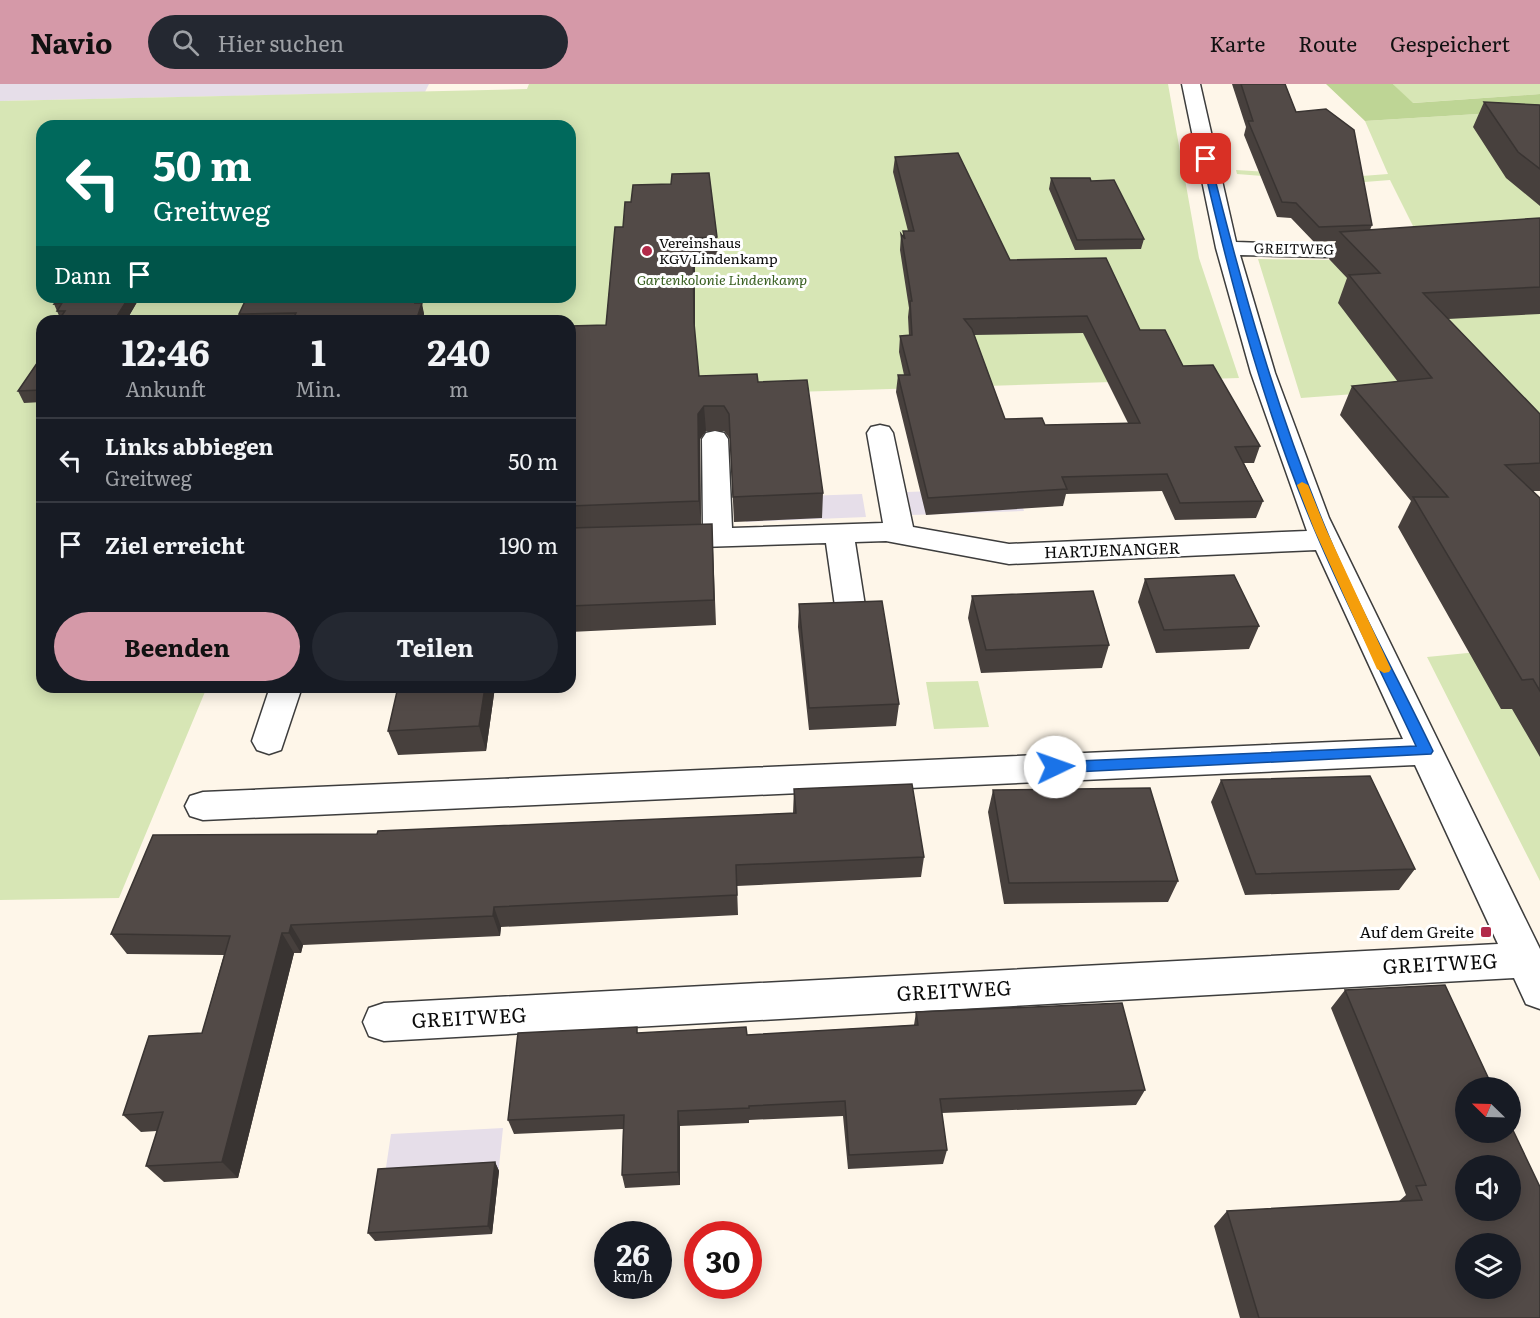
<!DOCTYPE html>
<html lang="de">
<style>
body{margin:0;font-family:Literata,serif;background:#242831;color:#f1f3f6;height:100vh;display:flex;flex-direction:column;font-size:22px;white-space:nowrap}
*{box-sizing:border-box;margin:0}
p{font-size:20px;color:#9ea1a6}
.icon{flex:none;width:33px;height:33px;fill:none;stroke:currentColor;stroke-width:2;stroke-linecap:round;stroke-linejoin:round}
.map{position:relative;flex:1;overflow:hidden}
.sheet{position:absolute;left:36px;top:231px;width:540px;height:378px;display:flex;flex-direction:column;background:#171b24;border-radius:18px;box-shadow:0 3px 15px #0003}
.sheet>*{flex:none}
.top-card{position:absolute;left:36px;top:36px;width:540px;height:183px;border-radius:18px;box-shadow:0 3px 15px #0003;background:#00695c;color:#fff;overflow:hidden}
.needle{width:39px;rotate:293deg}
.tools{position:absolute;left:1455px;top:993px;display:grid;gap:12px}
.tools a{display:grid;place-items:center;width:66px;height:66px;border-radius:50%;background:#171b24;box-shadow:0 3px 15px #0003;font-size:30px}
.speed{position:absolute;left:594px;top:1137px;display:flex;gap:12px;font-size:30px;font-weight:700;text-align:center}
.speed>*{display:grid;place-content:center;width:78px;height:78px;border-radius:50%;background:#171b24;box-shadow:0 3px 15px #0003;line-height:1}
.speed small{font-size:15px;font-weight:400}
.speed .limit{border:9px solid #d22;background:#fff;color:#111}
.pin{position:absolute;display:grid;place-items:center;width:51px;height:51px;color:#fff;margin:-26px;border-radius:12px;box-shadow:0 3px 9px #0006}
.me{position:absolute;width:66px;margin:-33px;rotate:87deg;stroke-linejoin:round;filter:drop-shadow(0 0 4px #0008)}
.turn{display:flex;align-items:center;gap:21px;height:126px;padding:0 18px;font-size:27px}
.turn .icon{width:78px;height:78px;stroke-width:2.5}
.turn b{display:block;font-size:42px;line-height:51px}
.then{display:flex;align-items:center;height:57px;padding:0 18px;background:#0003;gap:12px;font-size:22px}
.eta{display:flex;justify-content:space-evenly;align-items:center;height:102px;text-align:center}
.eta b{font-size:36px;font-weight:700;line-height:42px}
.cta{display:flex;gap:12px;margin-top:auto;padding:12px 18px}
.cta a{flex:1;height:69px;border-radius:36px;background:#d599a8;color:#111;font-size:24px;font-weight:700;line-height:69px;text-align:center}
.cta a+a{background:#242831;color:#f1f3f6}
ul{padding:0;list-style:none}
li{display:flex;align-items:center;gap:18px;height:84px;padding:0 18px;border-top:2px solid #363941}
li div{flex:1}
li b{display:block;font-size:22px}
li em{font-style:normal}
header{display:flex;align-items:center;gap:36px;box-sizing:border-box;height:84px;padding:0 30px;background:#d599a8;color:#111}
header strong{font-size:28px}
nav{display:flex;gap:33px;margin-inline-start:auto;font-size:21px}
.search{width:420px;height:54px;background:#242831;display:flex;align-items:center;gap:15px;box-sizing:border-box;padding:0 21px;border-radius:33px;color:#9ea1a6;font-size:22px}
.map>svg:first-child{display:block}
.industrial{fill:#e6dee9}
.green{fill:#d7e6b5;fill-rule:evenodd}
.forest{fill:#bed595}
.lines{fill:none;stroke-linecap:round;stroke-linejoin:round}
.minor-casing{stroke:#3d3d3d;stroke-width:3}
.minor{fill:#fff;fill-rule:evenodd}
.wall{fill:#47403d;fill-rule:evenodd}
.shaded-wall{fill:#393432}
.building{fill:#524a47;stroke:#393432;stroke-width:1.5;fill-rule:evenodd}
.route{fill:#1a73e8;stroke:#114b97;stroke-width:1.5}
.slow{fill:#f59e0b}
.poi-dot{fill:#b22a49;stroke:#fff;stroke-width:2}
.labels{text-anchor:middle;stroke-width:6;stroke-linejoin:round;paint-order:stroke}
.far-poi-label{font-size:14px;fill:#0a0a0a;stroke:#fff;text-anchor:start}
.far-street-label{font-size:14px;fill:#0a0a0a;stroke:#fff}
.far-park-label{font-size:14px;font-style:italic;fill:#375e1f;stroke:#fff}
.street-label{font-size:16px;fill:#0a0a0a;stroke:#fff}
.poi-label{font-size:16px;fill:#0a0a0a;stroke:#fff;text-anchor:end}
.near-street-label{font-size:20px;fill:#0a0a0a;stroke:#fff}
</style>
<header>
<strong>Navio</strong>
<div class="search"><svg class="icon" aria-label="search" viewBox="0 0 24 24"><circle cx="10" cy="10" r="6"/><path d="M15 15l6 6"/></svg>Hier suchen</div>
<nav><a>Karte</a><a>Route</a><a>Gespeichert</a></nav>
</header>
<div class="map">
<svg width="1540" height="1234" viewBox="0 0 1540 1234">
<rect width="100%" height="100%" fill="#fef6e9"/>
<!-- industrial -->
<path class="industrial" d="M 0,0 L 429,0 L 425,8 L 0,17 Z
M 1017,404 L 1024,427 L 912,431 L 907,408 Z
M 862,410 L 866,433 L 746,438 L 745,414 Z
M 503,1044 L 492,1150 L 375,1157 L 391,1050 Z"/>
<!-- green -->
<path class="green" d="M 529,0 L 1168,0 L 1199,174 L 1239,294 L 570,315 L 570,237 L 42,237 L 42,603 L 207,603 L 119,814 L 0,816 L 0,17 L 527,5 ZM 42,42 L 570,42 L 570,213 L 42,213 Z
M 1393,0 L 1540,0 L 1540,10 L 1412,19 Z
M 1540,26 L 1540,137 L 1415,146 L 1390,96 L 1352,99 L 1237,90 L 1236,86 L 1349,93 L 1388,90 L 1365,37 Z
M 1540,170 L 1540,372 L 1475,301 L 1301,314 L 1258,175 L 1330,176 L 1344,190 Z
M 1540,562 L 1540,797 L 1427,573 Z
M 978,597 L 989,643 L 934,645 L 926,598 Z"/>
<!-- forest -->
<path class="forest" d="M 1326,0 L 1393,0 L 1413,19 L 1540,10 L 1540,26 L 1365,37 Z"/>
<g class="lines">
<!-- minor casing -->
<g class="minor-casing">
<path id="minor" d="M 1182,0 L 1200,0 L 1236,158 L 1325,161 L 1378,158 L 1386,159 L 1389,164 L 1386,169 L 1378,170 L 1325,173 L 1240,171 L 1275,289 L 1329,434 L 1540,865 L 1540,925 L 1526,920 L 1514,894 L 384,957 L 369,952 L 363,938 L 369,924 L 384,919 L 1498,860 L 1415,681 L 203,736 L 190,732 L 185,722 L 190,712 L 203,708 L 1403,655 L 1316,466 L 1009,480 L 886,457 L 855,458 L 865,522 L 861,529 L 850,533 L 839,529 L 835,522 L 826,459 L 669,464 L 659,462 L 655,455 L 659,448 L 703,445 L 702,355 L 706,349 L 715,347 L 724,349 L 728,355 L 732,444 L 883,439 L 867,349 L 871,343 L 880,341 L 889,343 L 893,349 L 913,443 L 1009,460 L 1307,447 L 1251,289 L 1216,164 Z
M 270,603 L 302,603 L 281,666 L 269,670 L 257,666 L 252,657 Z"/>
</g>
<!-- minor -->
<use href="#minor" class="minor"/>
</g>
<!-- wall -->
<path class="wall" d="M 1232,0 L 1285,0 L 1296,28 L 1372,141 L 1370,146 L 1540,134 L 1540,230 L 1448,235 L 1540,330 L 1540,407 L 1533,407 L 1540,414 L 1540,673 L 1512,625 L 1501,625 L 1398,443 L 1411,417 L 1340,331 L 1352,302 L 1398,298 L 1338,219 L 1347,194 L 1329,175 L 1336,157 L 1314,158 L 1291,134 L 1277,133 L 1244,51 L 1246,43 Z
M 1484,18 L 1540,21 L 1540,122 L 1506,94 L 1473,43 Z
M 895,73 L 1010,176 L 1140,246 L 1183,282 L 1260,362 L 1254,379 L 1244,379 L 1263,417 L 1256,434 L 1175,436 L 1162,407 L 1066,410 L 1063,422 L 926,431 L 896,308 L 898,291 L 904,291 L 899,268 L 900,252 L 909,252 L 908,233 L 909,224 L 900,166 L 901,150 L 903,153 L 903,147 L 908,147 L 893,88 ZM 1083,249 L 1128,339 L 1045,341 L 1005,335 L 974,251 Z
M 1051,94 L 1144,155 L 1141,165 L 1075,166 L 1049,105 Z
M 615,143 L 717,153 L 718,177 L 695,178 L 695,253 L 699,292 L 758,298 L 823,409 L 822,434 L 734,438 L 730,355 L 724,347 L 706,347 L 700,355 L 701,440 L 713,465 L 716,541 L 570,548 L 570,242 L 606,241 Z
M 59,213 L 140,213 L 126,237 L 60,234 L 54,220 Z
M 421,219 L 424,230 L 422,237 L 241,237 L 239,230 Z
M 42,272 L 42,318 L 24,319 L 18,307 Z
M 1145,495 L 1259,542 L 1249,565 L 1156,569 L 1138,518 Z
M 972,512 L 1109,561 L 1102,584 L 981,589 L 968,534 Z
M 799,520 L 899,620 L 896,642 L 809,646 L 798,543 Z
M 398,603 L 495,603 L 486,667 L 398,671 L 388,647 Z
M 1221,696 L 1415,785 L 1399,806 L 1245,811 L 1211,718 Z
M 794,705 L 924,773 L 921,793 L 737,802 L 738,831 L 501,843 L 500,852 L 303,861 L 301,869 L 294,869 L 238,1094 L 164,1098 L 146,1082 L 157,1047 L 141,1048 L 123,1031 L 202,949 L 224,871 L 127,870 L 111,850 L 377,750 L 793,729 Z
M 993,706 L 1178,797 L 1168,818 L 1004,820 L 988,728 Z
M 1345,906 L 1540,1234 L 1240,1234 L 1214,1142 L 1227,1127 L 1398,1118 L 1406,1111 L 1331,924 Z
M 916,928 L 1145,1006 L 1136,1021 L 942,1029 L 947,1066 L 943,1080 L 848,1085 L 843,1032 L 749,1036 L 749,1039 L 680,1042 L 680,1101 L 625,1104 L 622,1091 L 623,1045 L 514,1050 L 508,1036 L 638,949 L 747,951 L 914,941 Z
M 495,1078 L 499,1087 L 492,1150 L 375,1157 L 368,1149 Z"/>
<!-- shaded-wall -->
<path class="shaded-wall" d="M 693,154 L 695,178 L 695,263 L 694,239 Z
M 129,213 L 140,213 L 126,237 L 114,237 Z
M 417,213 L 422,213 L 418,230 L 422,219 L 424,230 L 422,237 L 416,237 L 415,219 Z
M 704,322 L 706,347 L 700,355 L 701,442 L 699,417 L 698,330 Z
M 485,603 L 495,603 L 486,667 L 479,642 Z
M 494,823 L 501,843 L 500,852 L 493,832 Z
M 291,841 L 303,861 L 301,869 L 289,849 Z
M 282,849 L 294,869 L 238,1094 L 222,1078 Z
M 678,1027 L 680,1042 L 680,1101 L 678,1088 Z
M 495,1078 L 499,1087 L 492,1150 L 488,1142 Z"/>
<!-- building -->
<path class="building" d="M 1241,0 L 1285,0 L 1296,28 L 1326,25 L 1354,46 L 1372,141 L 1319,143 L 1296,119 L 1282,118 L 1248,37 L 1253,37 Z
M 1484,18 L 1540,21 L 1540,85 L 1518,68 Z
M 958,69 L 1010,176 L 1106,174 L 1140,246 L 1165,246 L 1183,282 L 1213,281 L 1260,362 L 1235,363 L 1263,417 L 1180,419 L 1167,390 L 1062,393 L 1067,405 L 928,414 L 898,291 L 910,291 L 900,252 L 912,251 L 910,217 L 912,217 L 901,150 L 905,155 L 903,147 L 914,147 L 895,73 ZM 1087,232 L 1140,339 L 1045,341 L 1042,334 L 1005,335 L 972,245 L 964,235 Z
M 709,89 L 717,153 L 693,154 L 694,239 L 699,292 L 757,290 L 758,298 L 807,296 L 823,409 L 733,413 L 729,330 L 724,322 L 704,322 L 698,330 L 699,417 L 570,422 L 570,242 L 606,241 L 615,143 L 623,143 L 625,118 L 631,118 L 633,101 L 671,100 L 672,90 Z
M 1051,94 L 1090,94 L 1091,97 L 1114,96 L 1144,155 L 1077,156 Z
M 1540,134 L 1540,203 L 1423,209 L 1540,330 L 1540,379 L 1505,381 L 1540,414 L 1540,607 L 1533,595 L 1522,596 L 1413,413 L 1448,413 L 1352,302 L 1432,294 L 1349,191 L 1380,189 L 1340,148 Z
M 59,213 L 129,213 L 114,237 L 58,237 L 65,227 L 57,227 L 62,219 L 54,220 Z
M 247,213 L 417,213 L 415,219 L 422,219 L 416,237 L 292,237 L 296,229 L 239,230 Z
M 42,272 L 42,306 L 18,307 Z
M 712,440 L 714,516 L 570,522 L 570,444 Z
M 1234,491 L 1259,542 L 1164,546 L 1145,495 Z
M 1093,507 L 1109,561 L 986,566 L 972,512 Z
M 882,517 L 899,620 L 809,624 L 799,520 Z
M 398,603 L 485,603 L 479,642 L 388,647 Z
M 1370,692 L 1415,785 L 1256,790 L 1221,696 Z
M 912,700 L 924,773 L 736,781 L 737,811 L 494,823 L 493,832 L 291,841 L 289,849 L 282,849 L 222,1078 L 146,1082 L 163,1028 L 123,1031 L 149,952 L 202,949 L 230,852 L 111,850 L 153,751 L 377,750 L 378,747 L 796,729 L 794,705 Z
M 1150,704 L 1178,797 L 1009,799 L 993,706 Z
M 1445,901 L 1493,1004 L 1466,1004 L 1466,1048 L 1510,1048 L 1510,1040 L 1540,1103 L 1540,1234 L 1259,1234 L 1227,1127 L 1422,1116 L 1416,1102 L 1426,1101 L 1345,906 ZM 1466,1082 L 1510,1082 L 1510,1126 L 1466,1126 ZM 1466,1160 L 1510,1160 L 1510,1204 L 1466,1204 Z
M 1122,919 L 1145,1006 L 940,1015 L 947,1066 L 849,1071 L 845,1017 L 749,1022 L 749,1024 L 678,1027 L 678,1088 L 622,1091 L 624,1031 L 508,1036 L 518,949 L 637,943 L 637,949 L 746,943 L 747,951 L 918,941 L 916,928 Z
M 495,1078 L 488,1142 L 368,1149 L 378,1085 Z"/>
<!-- route -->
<path class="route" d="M 1206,72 L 1210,75 C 1242,204 1278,332 1330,455 C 1360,527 1399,596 1433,667 L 1431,670 L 1055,689 L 1048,683 L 1055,678 L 1416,662 C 1384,593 1349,526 1319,456 C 1266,334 1232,204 1202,75 Z"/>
<!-- slow -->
<path class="slow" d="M 1302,398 L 1308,401 L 1326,445 L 1391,585 L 1389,588 L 1384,589 L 1377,585 L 1314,445 L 1297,401 Z"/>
<!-- markers -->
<g class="poi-dot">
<circle cx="647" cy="167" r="6"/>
<rect x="1480" y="842" width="12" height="12" rx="3"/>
</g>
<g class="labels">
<!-- far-poi labels -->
<g class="far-poi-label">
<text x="659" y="164">Vereinshaus<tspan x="659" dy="16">KGV Lindenkamp</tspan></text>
</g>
<!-- far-street labels -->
<g class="far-street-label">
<text transform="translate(1294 165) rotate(1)" y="5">GREITWEG</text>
</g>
<!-- far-park labels -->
<g class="far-park-label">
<text x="722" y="201">Gartenkolonie Lindenkamp</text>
</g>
<!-- street labels -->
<g class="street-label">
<text transform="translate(1112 466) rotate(-2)" y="6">HARTJENANGER</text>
</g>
<!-- poi labels -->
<g class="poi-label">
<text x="1474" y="854">Auf dem Greite</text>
</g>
<!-- near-street labels -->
<g class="near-street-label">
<text transform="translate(1440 880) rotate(-3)" y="7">GREITWEG</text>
<text transform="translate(954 907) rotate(-3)" y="7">GREITWEG</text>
<text transform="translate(469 934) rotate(-3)" y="7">GREITWEG</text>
</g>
</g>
</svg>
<div class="tools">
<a><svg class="needle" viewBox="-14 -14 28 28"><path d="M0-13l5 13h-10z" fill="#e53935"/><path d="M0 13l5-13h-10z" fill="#9ea1a6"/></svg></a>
<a><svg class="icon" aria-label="sound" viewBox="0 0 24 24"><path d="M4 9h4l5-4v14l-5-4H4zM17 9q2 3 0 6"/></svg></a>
<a><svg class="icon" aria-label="layers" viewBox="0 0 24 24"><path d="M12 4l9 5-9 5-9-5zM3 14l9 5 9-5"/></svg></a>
</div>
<div class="speed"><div>26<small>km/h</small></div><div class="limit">30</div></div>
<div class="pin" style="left:1206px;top:75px;background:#d93025"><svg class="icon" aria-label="arrive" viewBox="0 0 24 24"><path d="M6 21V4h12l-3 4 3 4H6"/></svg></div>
<svg class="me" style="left:1055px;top:683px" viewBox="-20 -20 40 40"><circle r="19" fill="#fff"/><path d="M0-13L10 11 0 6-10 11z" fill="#1a73e8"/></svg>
<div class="top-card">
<div class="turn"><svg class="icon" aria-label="left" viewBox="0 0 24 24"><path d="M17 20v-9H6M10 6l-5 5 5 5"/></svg><div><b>50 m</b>Greitweg</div></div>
<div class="then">Dann<svg class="icon" aria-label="arrive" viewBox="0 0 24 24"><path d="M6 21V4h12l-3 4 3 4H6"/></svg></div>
</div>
<section class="sheet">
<div class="eta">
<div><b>12:46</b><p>Ankunft</p></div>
<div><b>1</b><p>Min.</p></div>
<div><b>240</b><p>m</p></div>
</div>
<ul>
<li><svg class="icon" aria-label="left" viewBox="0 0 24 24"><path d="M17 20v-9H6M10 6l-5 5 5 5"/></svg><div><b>Links abbiegen</b><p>Greitweg</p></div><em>50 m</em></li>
<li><svg class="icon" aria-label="arrive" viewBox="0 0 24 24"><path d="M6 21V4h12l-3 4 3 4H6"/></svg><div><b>Ziel erreicht</b></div><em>190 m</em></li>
</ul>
<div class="cta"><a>Beenden</a><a>Teilen</a></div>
</section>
</div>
